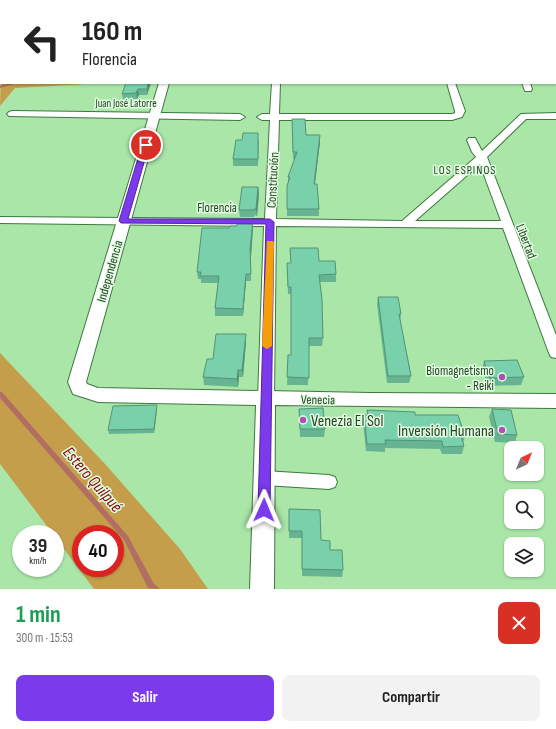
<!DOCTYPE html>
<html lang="es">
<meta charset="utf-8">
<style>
body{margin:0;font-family:"Sofia Sans Condensed",sans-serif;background:#f2f2f2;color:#222;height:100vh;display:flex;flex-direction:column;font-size:15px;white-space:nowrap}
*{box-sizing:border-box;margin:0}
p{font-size:13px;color:#767676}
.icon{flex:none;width:22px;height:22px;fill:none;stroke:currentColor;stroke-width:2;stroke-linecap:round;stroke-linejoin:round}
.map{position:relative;height:589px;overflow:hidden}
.side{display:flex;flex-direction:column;background:#fff;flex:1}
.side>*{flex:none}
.hud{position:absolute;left:0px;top:0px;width:556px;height:84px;box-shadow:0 1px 3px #0004;background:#fff;color:#222;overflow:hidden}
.needle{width:26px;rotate:43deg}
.tools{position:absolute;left:504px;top:441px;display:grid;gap:8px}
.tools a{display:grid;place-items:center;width:40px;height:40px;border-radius:8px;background:#fff;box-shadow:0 1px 3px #0004;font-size:20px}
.speed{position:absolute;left:12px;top:525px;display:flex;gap:8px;font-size:20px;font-weight:700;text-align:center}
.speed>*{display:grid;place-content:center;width:52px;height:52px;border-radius:50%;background:#fff;box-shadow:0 1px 3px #0004;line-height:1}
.speed small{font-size:10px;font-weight:400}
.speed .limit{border:6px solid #d22;background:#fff;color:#111}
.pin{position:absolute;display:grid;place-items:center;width:34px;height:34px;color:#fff;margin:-17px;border:2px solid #fff;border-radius:50%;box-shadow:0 1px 4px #0007}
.me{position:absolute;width:44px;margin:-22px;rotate:1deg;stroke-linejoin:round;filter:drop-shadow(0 0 3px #0008)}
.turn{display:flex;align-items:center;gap:14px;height:84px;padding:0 16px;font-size:18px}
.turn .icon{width:52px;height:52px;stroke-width:2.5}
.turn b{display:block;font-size:28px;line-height:34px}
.round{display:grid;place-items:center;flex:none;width:42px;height:42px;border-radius:8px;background:#f2f2f2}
.headline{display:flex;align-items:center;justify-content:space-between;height:68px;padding:0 16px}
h1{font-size:24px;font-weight:700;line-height:30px;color:#1e9e55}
.cta{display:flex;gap:8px;margin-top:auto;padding:8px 16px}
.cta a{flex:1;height:46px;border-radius:8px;background:#7c3aed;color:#fff;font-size:16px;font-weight:700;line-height:46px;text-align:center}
.cta a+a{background:#f2f2f2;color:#222}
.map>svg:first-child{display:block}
.green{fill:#c59e4b;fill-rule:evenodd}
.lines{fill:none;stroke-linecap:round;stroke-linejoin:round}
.stream{fill:#b16f64;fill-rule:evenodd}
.minor-casing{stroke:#3f7740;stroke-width:2}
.tertiary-casing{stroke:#3f7740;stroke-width:2}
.minor{fill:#fff;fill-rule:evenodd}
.tertiary{fill:#fff;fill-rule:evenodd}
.wall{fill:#67b492}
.shaded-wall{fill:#549277}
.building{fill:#78d1aa;stroke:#549277}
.route{fill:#7c3aed;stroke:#51269a}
.slow{fill:#f59e0b}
.poi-dot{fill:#af4fb7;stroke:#e0fedf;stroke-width:1.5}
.labels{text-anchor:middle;stroke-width:3;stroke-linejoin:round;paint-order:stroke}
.far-street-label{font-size:11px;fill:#273f27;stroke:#e0fedf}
.far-neighbourhood-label{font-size:12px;letter-spacing:1px;fill:#273f27;stroke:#e0fedf}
.street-label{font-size:13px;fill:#273f27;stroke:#e0fedf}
.poi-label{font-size:13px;fill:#273f27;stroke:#e0fedf;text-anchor:end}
.near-poi-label{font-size:16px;fill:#273f27;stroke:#e0fedf;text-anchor:start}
.near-water-label{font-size:17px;font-style:italic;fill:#8a0717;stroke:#e0fedf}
</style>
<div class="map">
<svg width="556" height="589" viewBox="0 0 556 589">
<rect width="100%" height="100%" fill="#a9e6a8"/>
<!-- green -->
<path class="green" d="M 1,74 L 1,83 L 104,83 L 15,88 L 0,106 Z
M 0,353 L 105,464 L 180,549 L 208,589 L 94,589 L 55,537 L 55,534 L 53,534 L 0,464 ZM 81,534 L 115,534 L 115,568 L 81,568 Z"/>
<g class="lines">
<!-- stream -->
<path class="stream" d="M 64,0 L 66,0 L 66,1 L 64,1 Z
M 403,0 L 406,0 L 407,1 L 404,1 Z
M 555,39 L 556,39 L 556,41 L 555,41 Z
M 11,83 L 17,83 L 0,88 L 0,86 Z
M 0,392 L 2,392 L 128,536 L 154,584 L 158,587 L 159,589 L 148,588 L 124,540 L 0,398 Z"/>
<!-- minor casing -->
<g class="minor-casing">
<path id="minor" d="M 134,0 L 140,0 L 140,1 L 134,1 Z
M 538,0 L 552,0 L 552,1 L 538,1 Z
M 272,83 L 280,83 L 279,114 L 452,114 L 455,113 L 455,111 L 447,83 L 455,83 L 465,111 L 462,117 L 452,120 L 279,120 L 276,219 L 402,221 L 476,157 L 472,152 L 467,140 L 469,138 L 475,138 L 482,151 L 521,114 L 556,113 L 556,119 L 526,119 L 487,157 L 556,335 L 556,358 L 551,357 L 549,353 L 503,228 L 276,226 L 274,398 L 271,402 L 266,404 L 261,402 L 258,398 L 264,226 L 0,223 L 0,217 L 265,219 L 270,120 L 262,120 L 257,117 L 262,114 L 270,114 ZM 480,164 L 501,221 L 415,221 Z
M 522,83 L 530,83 L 532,89 L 531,91 L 525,91 Z
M 12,111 L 240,114 L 245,117 L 240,120 L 9,116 L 7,114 L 9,112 Z
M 264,471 L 329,475 L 335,477 L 337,482 L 335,487 L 329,489 L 264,485 L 258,483 L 256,478 L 258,473 Z"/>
</g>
<!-- tertiary casing -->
<g class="tertiary-casing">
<path id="tertiary" d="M 0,40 L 1,40 L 1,46 L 0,46 Z
M 555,49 L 556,49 L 556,55 L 555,55 Z
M 159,83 L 169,83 L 86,382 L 87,384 L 98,388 L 370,393 L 556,394 L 556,408 L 275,405 L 274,589 L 250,589 L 256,405 L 98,402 L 73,394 L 68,382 Z"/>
</g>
<!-- minor -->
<use href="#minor" class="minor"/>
<!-- tertiary -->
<use href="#tertiary" class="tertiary"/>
</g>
<!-- wall -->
<path class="wall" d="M 151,83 L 147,95 L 139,95 L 137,99 L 123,99 L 122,94 Z
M 292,119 L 306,135 L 320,135 L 320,142 L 315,184 L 319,209 L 319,216 L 287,216 L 287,186 L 288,182 L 288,177 L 295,159 L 293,159 Z
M 259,140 L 258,166 L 233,166 L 233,159 Z
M 258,187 L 259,194 L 257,216 L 254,215 L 254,217 L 240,217 L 239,210 Z
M 253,220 L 253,227 L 251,257 L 251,281 L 246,281 L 243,316 L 215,316 L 215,308 L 218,283 L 201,283 L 201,279 L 198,279 L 197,272 L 229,228 L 237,226 Z
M 290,248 L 319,261 L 336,274 L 336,282 L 319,282 L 323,338 L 322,346 L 309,346 L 308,385 L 287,385 L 288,355 L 291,355 L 291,294 L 288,294 L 287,263 L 291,263 Z
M 378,297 L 401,314 L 400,321 L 411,376 L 409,383 L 387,383 L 377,304 Z
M 246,342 L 243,377 L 239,377 L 238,387 L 204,385 L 203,377 L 213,359 Z
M 484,361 L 524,377 L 521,385 L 488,386 L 482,368 Z
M 157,409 L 154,433 L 109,434 L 108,430 Z
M 299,409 L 325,429 L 324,437 L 300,437 Z
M 492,409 L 517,435 L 515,443 L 495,442 L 489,417 Z
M 367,410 L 415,415 L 465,436 L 463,443 L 464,446 L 462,454 L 442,454 L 440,449 L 385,448 L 385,452 L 366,451 L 363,422 L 364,415 L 367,415 Z
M 289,509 L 321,540 L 330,550 L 343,570 L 342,577 L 302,576 L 302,538 L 289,538 Z"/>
<!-- shaded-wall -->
<path class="shaded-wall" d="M 1,27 L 1,33 L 0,34 L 0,28 Z
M 148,83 L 151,83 L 147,95 L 147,89 Z
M 138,89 L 139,95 L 137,99 L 136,93 Z
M 320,135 L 320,142 L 314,191 L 314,184 Z
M 258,187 L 259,194 L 257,216 L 256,209 Z
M 253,220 L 253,227 L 251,257 L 250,249 Z
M 246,274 L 246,281 L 243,316 L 243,309 Z
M 246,334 L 246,342 L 243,377 L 242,370 Z
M 238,370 L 239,377 L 238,387 L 237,379 Z
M 157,405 L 157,409 L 154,433 L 154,429 Z"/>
<!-- building -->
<path class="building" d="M 5,0 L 24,0 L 23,1 L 4,1 Z
M 1,3 L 1,27 L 0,28 L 0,4 Z
M 126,83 L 148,83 L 147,89 L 138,89 L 136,93 L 122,94 Z
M 292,119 L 305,119 L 306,135 L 320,135 L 314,184 L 317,184 L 319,209 L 287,209 L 287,186 L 290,177 L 288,177 L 297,152 L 293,152 Z
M 243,133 L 258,133 L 258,159 L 233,159 L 236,140 L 242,140 Z
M 242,187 L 258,187 L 256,209 L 254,209 L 254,210 L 239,210 Z
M 238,220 L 253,220 L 250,249 L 251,274 L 246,274 L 243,309 L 215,308 L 219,276 L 200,276 L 201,272 L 197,272 L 202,228 L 229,228 L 230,226 L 237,226 Z
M 290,248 L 318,248 L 319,261 L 335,261 L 336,274 L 319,275 L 322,300 L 323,338 L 309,338 L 309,378 L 287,377 L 288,355 L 291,355 L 291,287 L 288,287 L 287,263 L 291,263 Z
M 378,297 L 398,297 L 401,314 L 399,314 L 411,376 L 388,376 Z
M 216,334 L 246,334 L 242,370 L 238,370 L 237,379 L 203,377 L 207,359 L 213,359 Z
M 517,360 L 524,377 L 490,378 L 484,361 Z
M 157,405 L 154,429 L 108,430 L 113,406 Z
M 323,408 L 325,429 L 300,429 L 299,409 Z
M 492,409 L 511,410 L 517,435 L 498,434 Z
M 367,410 L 415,412 L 415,415 L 458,415 L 465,436 L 461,436 L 464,446 L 443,447 L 442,441 L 385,440 L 386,444 L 367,444 L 364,415 L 368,415 Z
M 289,509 L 320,510 L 321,540 L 330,541 L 330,550 L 342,550 L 343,570 L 302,569 L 302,531 L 289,531 Z"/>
<!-- route -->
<path class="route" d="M 146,143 L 149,145 L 128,219 L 270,219 L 274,222 L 270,510 L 268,514 L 264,515 L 259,514 L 258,510 L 266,224 L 121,223 L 119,221 L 142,145 Z"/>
<!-- slow -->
<path class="slow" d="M 267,241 L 273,241 L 274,243 L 272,346 L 267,349 L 262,346 Z"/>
<!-- markers -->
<g class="poi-dot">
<circle cx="502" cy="377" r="4"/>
<circle cx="303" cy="420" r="4"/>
<circle cx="502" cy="430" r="4"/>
</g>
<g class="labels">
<!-- far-street labels -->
<g class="far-street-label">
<text x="126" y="107">Juan José Latorre</text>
</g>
<!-- far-neighbourhood labels -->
<g class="far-neighbourhood-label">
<text x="465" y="174">LOS ESPINOS</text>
</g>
<!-- street labels -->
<g class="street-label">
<text transform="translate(272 180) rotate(-87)" y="5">Constitución</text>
<text x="217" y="212">Florencia</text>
<text transform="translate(527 241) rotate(69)" y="5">Libertad</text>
<text transform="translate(109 271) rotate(-74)" y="5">Independencia</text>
<text transform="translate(318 399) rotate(1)" y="5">Venecia</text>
</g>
<!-- poi labels -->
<g class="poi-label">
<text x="494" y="375">Biomagnetismo<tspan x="494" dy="15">- Reiki</tspan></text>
</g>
<!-- near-poi labels -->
<g class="near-poi-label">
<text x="311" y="426">Venezia El Sol</text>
<text x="494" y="436" text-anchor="end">Inversión Humana</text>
</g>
<!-- near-water labels -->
<g class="near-water-label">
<text transform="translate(93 479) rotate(49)" y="6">Estero Quilpué</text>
</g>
</g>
</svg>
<div class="tools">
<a><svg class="needle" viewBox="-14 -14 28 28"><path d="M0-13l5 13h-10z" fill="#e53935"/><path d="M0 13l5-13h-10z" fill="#767676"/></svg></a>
<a><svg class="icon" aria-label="search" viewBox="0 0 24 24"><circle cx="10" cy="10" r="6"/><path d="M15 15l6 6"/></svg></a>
<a><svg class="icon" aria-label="layers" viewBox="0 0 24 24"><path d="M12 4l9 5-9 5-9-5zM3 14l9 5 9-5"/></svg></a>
</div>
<div class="speed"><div>39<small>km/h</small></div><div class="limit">40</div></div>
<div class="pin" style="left:146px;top:145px;background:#d93025"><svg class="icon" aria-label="arrive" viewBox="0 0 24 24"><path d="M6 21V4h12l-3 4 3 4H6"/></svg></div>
<svg class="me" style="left:264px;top:510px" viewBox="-20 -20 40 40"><path d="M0-17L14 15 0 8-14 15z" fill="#7c3aed" stroke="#fff" stroke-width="4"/></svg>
<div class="hud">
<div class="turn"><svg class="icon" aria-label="left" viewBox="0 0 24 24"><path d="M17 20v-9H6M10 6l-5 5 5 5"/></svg><div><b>160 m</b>Florencia</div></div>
</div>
</div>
<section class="side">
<div class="headline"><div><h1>1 min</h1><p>300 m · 15:53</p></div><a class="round" style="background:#d93025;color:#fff"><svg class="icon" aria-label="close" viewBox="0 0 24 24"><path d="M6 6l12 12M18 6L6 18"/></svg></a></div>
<div class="cta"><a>Salir</a><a>Compartir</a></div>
</section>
